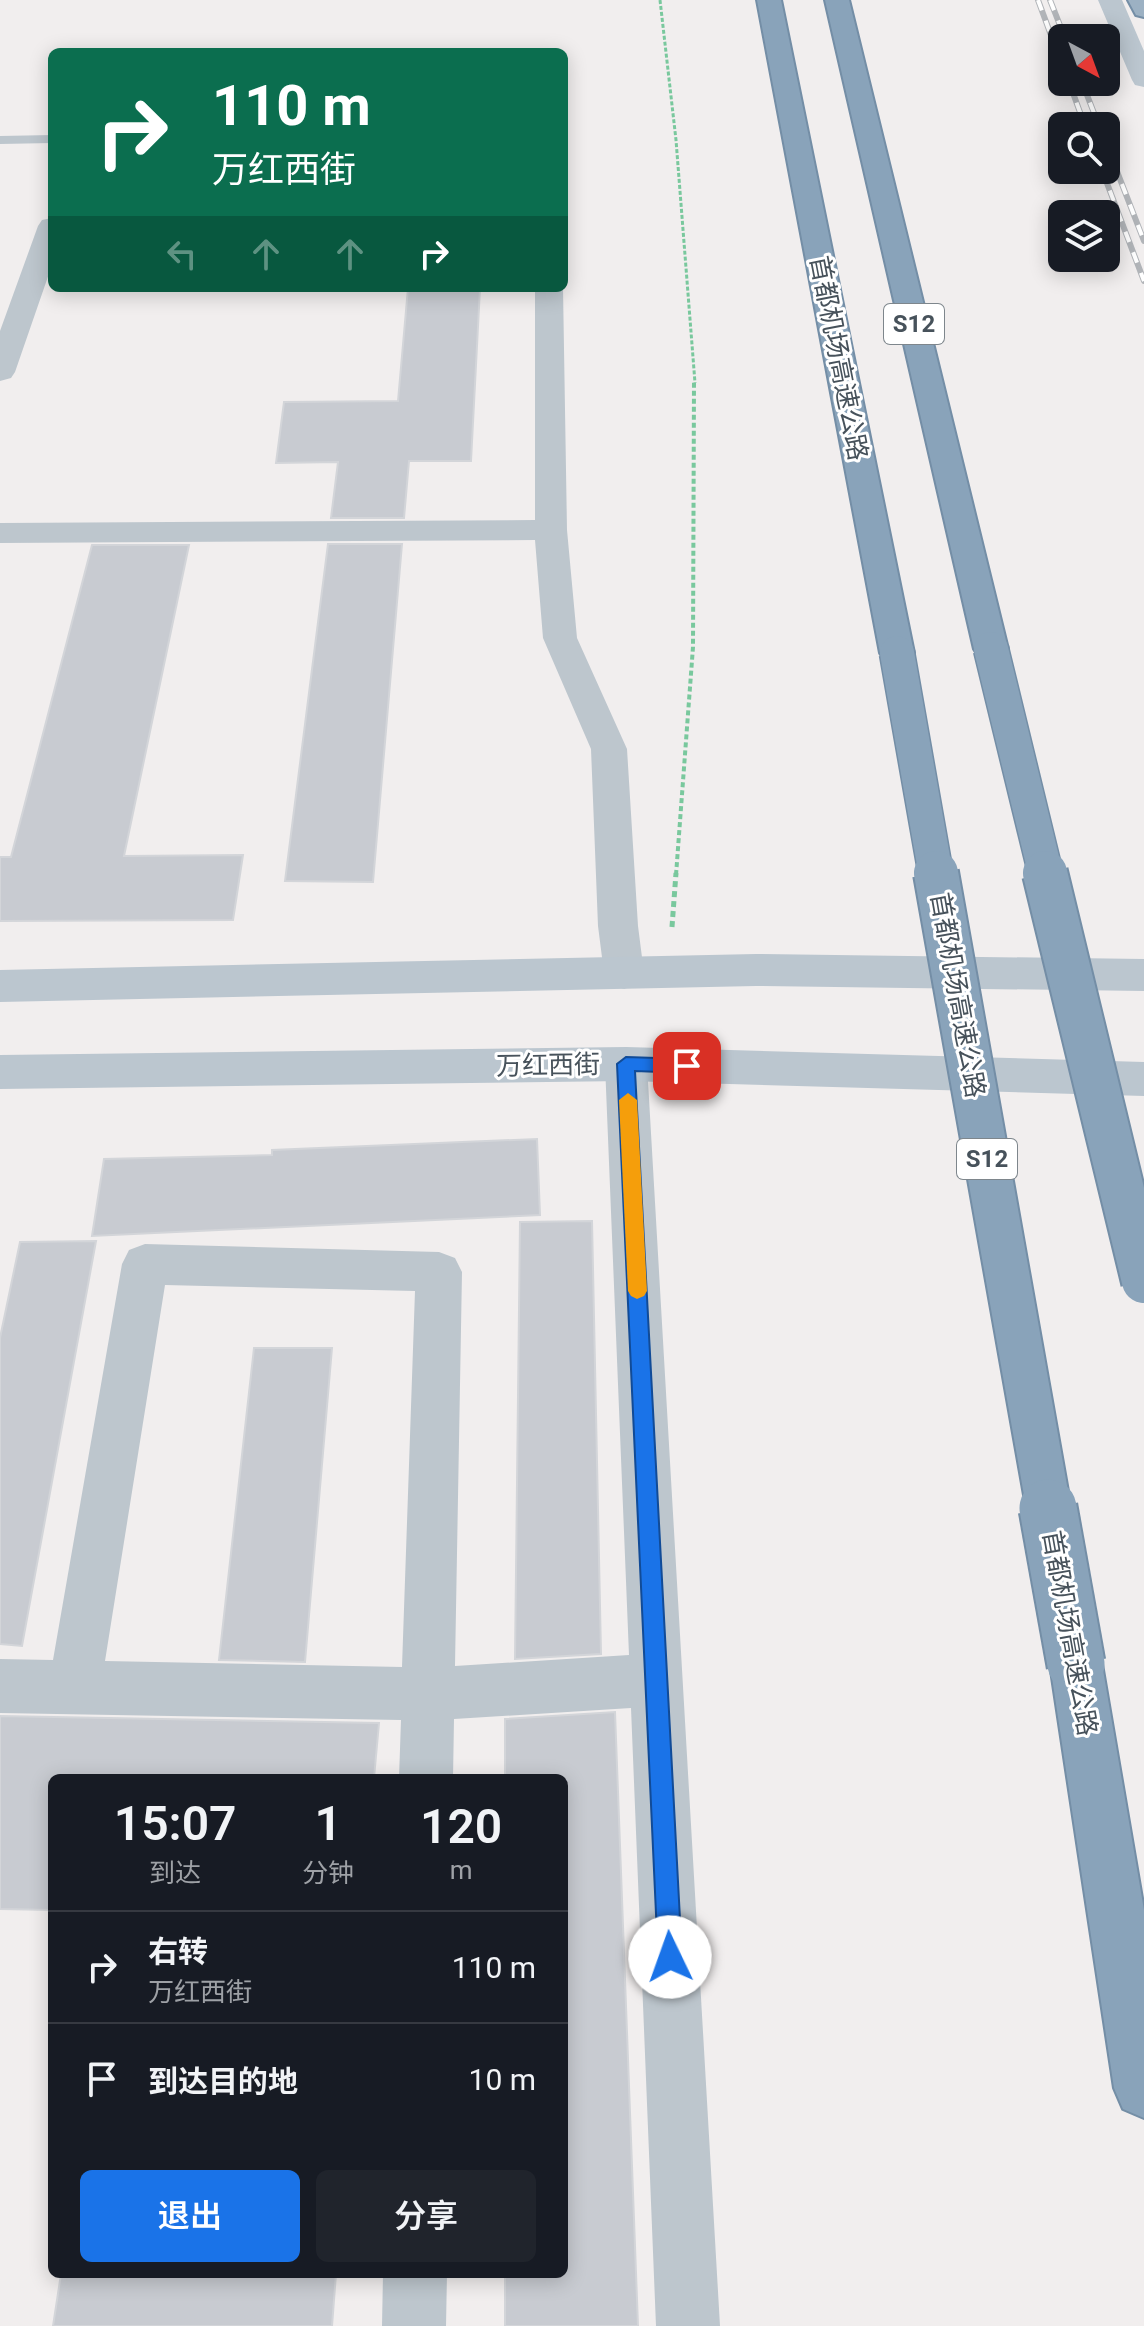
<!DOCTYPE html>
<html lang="zh">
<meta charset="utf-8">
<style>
body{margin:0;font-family:Roboto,"Noto Sans SC",sans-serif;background:#20242c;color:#f1f3f6;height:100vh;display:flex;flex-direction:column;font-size:30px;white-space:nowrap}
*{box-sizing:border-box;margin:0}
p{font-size:26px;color:#9ea1a6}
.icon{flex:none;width:44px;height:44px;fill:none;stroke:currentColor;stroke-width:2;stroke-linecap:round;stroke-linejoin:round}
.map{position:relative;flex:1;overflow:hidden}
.drawer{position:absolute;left:48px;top:1774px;width:520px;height:504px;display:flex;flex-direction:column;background:#171b24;border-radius:12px;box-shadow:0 4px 20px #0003}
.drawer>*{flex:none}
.guide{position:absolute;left:48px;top:48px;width:520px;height:244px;border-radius:12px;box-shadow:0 4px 20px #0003;background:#0b6e4f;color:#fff;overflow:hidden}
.needle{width:52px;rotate:139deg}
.controls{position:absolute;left:1048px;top:24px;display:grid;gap:16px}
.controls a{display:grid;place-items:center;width:72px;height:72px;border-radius:12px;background:#171b24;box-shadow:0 4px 20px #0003;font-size:40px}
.pin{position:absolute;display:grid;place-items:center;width:68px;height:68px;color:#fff;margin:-34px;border-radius:16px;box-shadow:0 4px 12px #0006}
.me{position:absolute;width:88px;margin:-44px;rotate:357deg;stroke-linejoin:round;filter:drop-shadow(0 0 6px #0008)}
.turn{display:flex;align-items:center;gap:28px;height:168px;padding:0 32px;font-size:36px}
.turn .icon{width:104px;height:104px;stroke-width:2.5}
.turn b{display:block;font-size:56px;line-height:68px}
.lanes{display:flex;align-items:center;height:76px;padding:0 32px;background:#0003;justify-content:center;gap:40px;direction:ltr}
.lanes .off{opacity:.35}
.eta{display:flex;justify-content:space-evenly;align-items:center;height:136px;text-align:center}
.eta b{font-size:48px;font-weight:600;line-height:56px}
.action{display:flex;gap:16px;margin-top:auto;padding:16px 32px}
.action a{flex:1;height:92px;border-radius:12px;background:#1a73e8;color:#fff;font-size:32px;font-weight:600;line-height:92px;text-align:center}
.action a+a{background:#20242c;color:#f1f3f6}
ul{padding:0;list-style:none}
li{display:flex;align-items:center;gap:24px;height:112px;padding:0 32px;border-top:2px solid #363941}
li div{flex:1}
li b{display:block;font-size:30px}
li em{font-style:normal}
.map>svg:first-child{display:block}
.building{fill:#c8cbd1;stroke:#d3d5d9;stroke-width:2}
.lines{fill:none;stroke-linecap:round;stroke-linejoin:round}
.trunk-casing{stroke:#748ea6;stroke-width:4}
.motorway-casing{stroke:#748ea6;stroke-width:4}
.path-far2{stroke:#79c89d;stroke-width:3;stroke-dasharray:4 2;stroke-linecap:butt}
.path-far1{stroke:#79c89d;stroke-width:4;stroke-dasharray:5 3;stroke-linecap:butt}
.path{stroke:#79c89d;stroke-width:5;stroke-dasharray:6 4;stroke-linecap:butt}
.service{fill:#bdc6cd;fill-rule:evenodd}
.minor{fill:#bdc6cd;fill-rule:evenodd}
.secondary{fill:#bbc6cf;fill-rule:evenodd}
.trunk{fill:#9cb1c3;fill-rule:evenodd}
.motorway{fill:#89a3ba;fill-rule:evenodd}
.rail-casing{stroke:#b1b4b8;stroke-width:6}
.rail{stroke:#fff;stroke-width:4;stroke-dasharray:11;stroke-linecap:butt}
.motorway-bridge-far2-casing{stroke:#748ea6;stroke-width:37;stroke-linecap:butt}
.motorway-bridge-far1-casing{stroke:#748ea6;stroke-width:48;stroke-linecap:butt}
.motorway-bridge-casing{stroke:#748ea6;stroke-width:61;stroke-linecap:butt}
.motorway-bridge-far2{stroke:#89a3ba;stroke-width:34}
.motorway-bridge-far1{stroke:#89a3ba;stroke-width:44}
.motorway-bridge{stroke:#89a3ba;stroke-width:57}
.route{fill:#1a73e8;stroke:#114b97;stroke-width:2}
.slow{fill:#f59e0b}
.labels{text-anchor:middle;stroke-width:6;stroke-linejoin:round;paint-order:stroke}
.shield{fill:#fff;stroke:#7e868c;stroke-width:2}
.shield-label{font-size:24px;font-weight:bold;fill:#47525b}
.street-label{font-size:26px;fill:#47525b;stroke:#fff}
</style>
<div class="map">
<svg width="1144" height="2326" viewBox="0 0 1144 2326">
<rect width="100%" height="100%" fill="#f1eeee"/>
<!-- building -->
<path class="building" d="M 408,288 L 480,288 L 471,461 L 409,461 L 404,518 L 331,518 L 338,462 L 276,463 L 284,402 L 398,401 Z
M 328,544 L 402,544 L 373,882 L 285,881 Z
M 92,545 L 189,545 L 124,856 L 243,855 L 233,920 L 0,921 L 0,857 L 11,857 Z
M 537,1139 L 540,1215 L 92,1236 L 104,1159 L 272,1155 L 272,1150 Z
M 592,1221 L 601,1654 L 515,1659 L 520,1222 Z
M 96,1241 L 22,1646 L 0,1644 L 0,1338 L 20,1242 Z
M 254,1348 L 332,1348 L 305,1662 L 219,1660 Z
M 615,1712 L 638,2326 L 505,2326 L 505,2274 L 564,2274 L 564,1778 L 505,1778 L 505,1719 Z
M 0,1716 L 379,1723 L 374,1778 L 52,1778 L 52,1910 L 0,1909 Z
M 61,2274 L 336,2274 L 332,2326 L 53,2326 Z"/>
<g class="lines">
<!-- trunk casing -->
<g class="trunk-casing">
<path id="trunk" d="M 1128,0 L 1144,0 L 1144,17 L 1136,15 Z"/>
</g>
<!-- motorway casing -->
<g class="motorway-casing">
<path id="motorway" d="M 757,0 L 781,0 L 914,653 L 909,661 L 897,665 L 885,661 L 880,653 Z
M 825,0 L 849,0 L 1008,649 L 1003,657 L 991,661 L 979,657 L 974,649 Z
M 1076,1638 L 1095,1645 L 1102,1664 L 1144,1910 L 1144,2118 L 1123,2109 L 1114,2088 L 1050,1664 L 1057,1645 Z"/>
</g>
<!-- path-far2 -->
<path class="path-far2" d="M 660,0 L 676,140 L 695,383"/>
<!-- path-far1 -->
<path class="path-far1" d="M 676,875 L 693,647 L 694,381"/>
<!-- path -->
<path class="path" d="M 672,927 L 676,873"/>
<!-- service -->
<path class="service" d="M 52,135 L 52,143 L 0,144 L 0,136 Z"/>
<!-- minor -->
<path class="minor" d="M 52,218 L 52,265 L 15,372 L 11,378 L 0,381 L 0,331 L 38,226 L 42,220 Z
M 535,288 L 563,288 L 567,530 L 577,638 L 627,749 L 638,926 L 644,973 L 638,984 L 624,989 L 610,984 L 604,973 L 598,926 L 591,749 L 543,638 L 535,540 L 0,543 L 0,523 L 535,520 Z
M 626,1047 L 641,1052 L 647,1064 L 720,2326 L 656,2326 L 631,1708 L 454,1719 L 453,1778 L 399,1778 L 401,1720 L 0,1713 L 0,1659 L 53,1660 L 122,1264 L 129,1250 L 145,1244 L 439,1252 L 455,1258 L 462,1272 L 455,1666 L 629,1655 L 605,1064 L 611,1052 ZM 165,1285 L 415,1291 L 402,1667 L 105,1661 Z
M 383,2274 L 447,2274 L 446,2326 L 382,2326 Z"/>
<!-- secondary -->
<path class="secondary" d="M 1098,0 L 1122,0 L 1144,51 L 1144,87 L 1135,85 L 1132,80 Z
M 756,954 L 1144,959 L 1144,991 L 756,986 L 0,1002 L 0,970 Z
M 626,1047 L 1144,1062 L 1144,1096 L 626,1081 L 0,1089 L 0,1055 Z"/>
<!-- trunk -->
<use href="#trunk" class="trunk"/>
<!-- motorway -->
<use href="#motorway" class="motorway"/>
<!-- rail casing -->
<g class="rail-casing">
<path id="rail" d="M 1038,0 L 1062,65
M 1050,0 L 1065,38
M 1069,82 L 1085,126
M 1082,82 L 1099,126
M 1106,143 L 1144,241
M 1102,170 L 1144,281"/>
</g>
<!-- rail -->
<use href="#rail" class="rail"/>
<!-- motorway-bridge-far2 casing -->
<g class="motorway-bridge-far2-casing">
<path id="motorway-bridge-far2" d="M 991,649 L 1046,875
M 897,653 L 936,875"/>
</g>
<!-- motorway-bridge-far1 casing -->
<g class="motorway-bridge-far1-casing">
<path id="motorway-bridge-far1" d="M 936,873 L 1049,1510
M 1045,873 L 1144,1281"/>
</g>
<!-- motorway-bridge casing -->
<g class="motorway-bridge-casing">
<path id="motorway-bridge" d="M 1048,1508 L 1076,1664"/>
</g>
<!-- motorway-bridge-far2 -->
<use href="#motorway-bridge-far2" class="motorway-bridge-far2"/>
<!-- motorway-bridge-far1 -->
<use href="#motorway-bridge-far1" class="motorway-bridge-far1"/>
<!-- motorway-bridge -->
<use href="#motorway-bridge" class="motorway-bridge"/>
</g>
<!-- route -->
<path class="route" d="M 626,1057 L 687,1059 L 696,1066 L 687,1073 L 635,1071 L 682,1957 L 678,1965 L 670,1969 L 661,1965 L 658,1957 L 617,1064 Z"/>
<!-- slow -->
<path class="slow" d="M 628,1093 L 637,1100 L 647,1291 L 644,1296 L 637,1299 L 631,1296 L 628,1291 L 619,1100 Z"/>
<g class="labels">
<!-- shield labels -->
<g class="shield">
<rect x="884" y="304" width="60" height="40" rx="6"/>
<rect x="957" y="1139" width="60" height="40" rx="6"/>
</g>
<g class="shield-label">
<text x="914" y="332">S12</text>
<text x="987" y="1167">S12</text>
</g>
<!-- street labels -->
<g class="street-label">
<text transform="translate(839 358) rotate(79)" y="9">首都机场高速公路</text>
<text transform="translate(958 995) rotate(80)" y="9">首都机场高速公路</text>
<text transform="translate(548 1065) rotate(-1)" y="9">万红西街</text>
<text transform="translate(1070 1633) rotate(80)" y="9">首都机场高速公路</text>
</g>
</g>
</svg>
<div class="controls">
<a><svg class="needle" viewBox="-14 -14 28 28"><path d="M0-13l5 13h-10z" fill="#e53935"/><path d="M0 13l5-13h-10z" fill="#9ea1a6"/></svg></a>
<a><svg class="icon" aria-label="search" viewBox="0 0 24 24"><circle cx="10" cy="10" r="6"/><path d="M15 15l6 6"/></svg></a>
<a><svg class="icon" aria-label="layers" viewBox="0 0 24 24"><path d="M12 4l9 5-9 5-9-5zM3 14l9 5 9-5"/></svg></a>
</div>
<div class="pin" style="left:687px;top:1066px;background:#d93025"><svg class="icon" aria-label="arrive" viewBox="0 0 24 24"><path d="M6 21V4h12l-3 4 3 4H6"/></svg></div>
<svg class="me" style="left:670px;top:1957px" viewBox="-20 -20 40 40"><circle r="19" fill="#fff"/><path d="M0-13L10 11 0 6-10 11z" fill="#1a73e8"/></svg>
<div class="guide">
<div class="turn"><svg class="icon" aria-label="right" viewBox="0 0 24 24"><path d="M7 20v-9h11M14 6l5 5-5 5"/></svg><div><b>110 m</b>万红西街</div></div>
<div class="lanes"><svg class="icon off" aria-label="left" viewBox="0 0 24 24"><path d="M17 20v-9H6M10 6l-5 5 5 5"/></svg><svg class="icon off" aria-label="ahead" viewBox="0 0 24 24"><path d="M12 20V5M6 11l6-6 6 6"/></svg><svg class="icon off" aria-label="ahead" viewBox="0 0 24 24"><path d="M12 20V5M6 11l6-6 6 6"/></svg><svg class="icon" aria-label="right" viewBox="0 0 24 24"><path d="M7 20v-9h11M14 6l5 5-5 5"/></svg></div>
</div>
<section class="drawer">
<div class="eta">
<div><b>15:07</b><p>到达</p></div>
<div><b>1</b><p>分钟</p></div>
<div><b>120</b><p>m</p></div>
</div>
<ul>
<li><svg class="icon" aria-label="right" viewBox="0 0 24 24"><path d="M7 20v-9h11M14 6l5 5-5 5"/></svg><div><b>右转</b><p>万红西街</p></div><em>110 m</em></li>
<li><svg class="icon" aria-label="arrive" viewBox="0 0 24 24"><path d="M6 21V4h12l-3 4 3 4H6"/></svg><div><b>到达目的地</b></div><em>10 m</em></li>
</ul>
<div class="action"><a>退出</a><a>分享</a></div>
</section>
</div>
